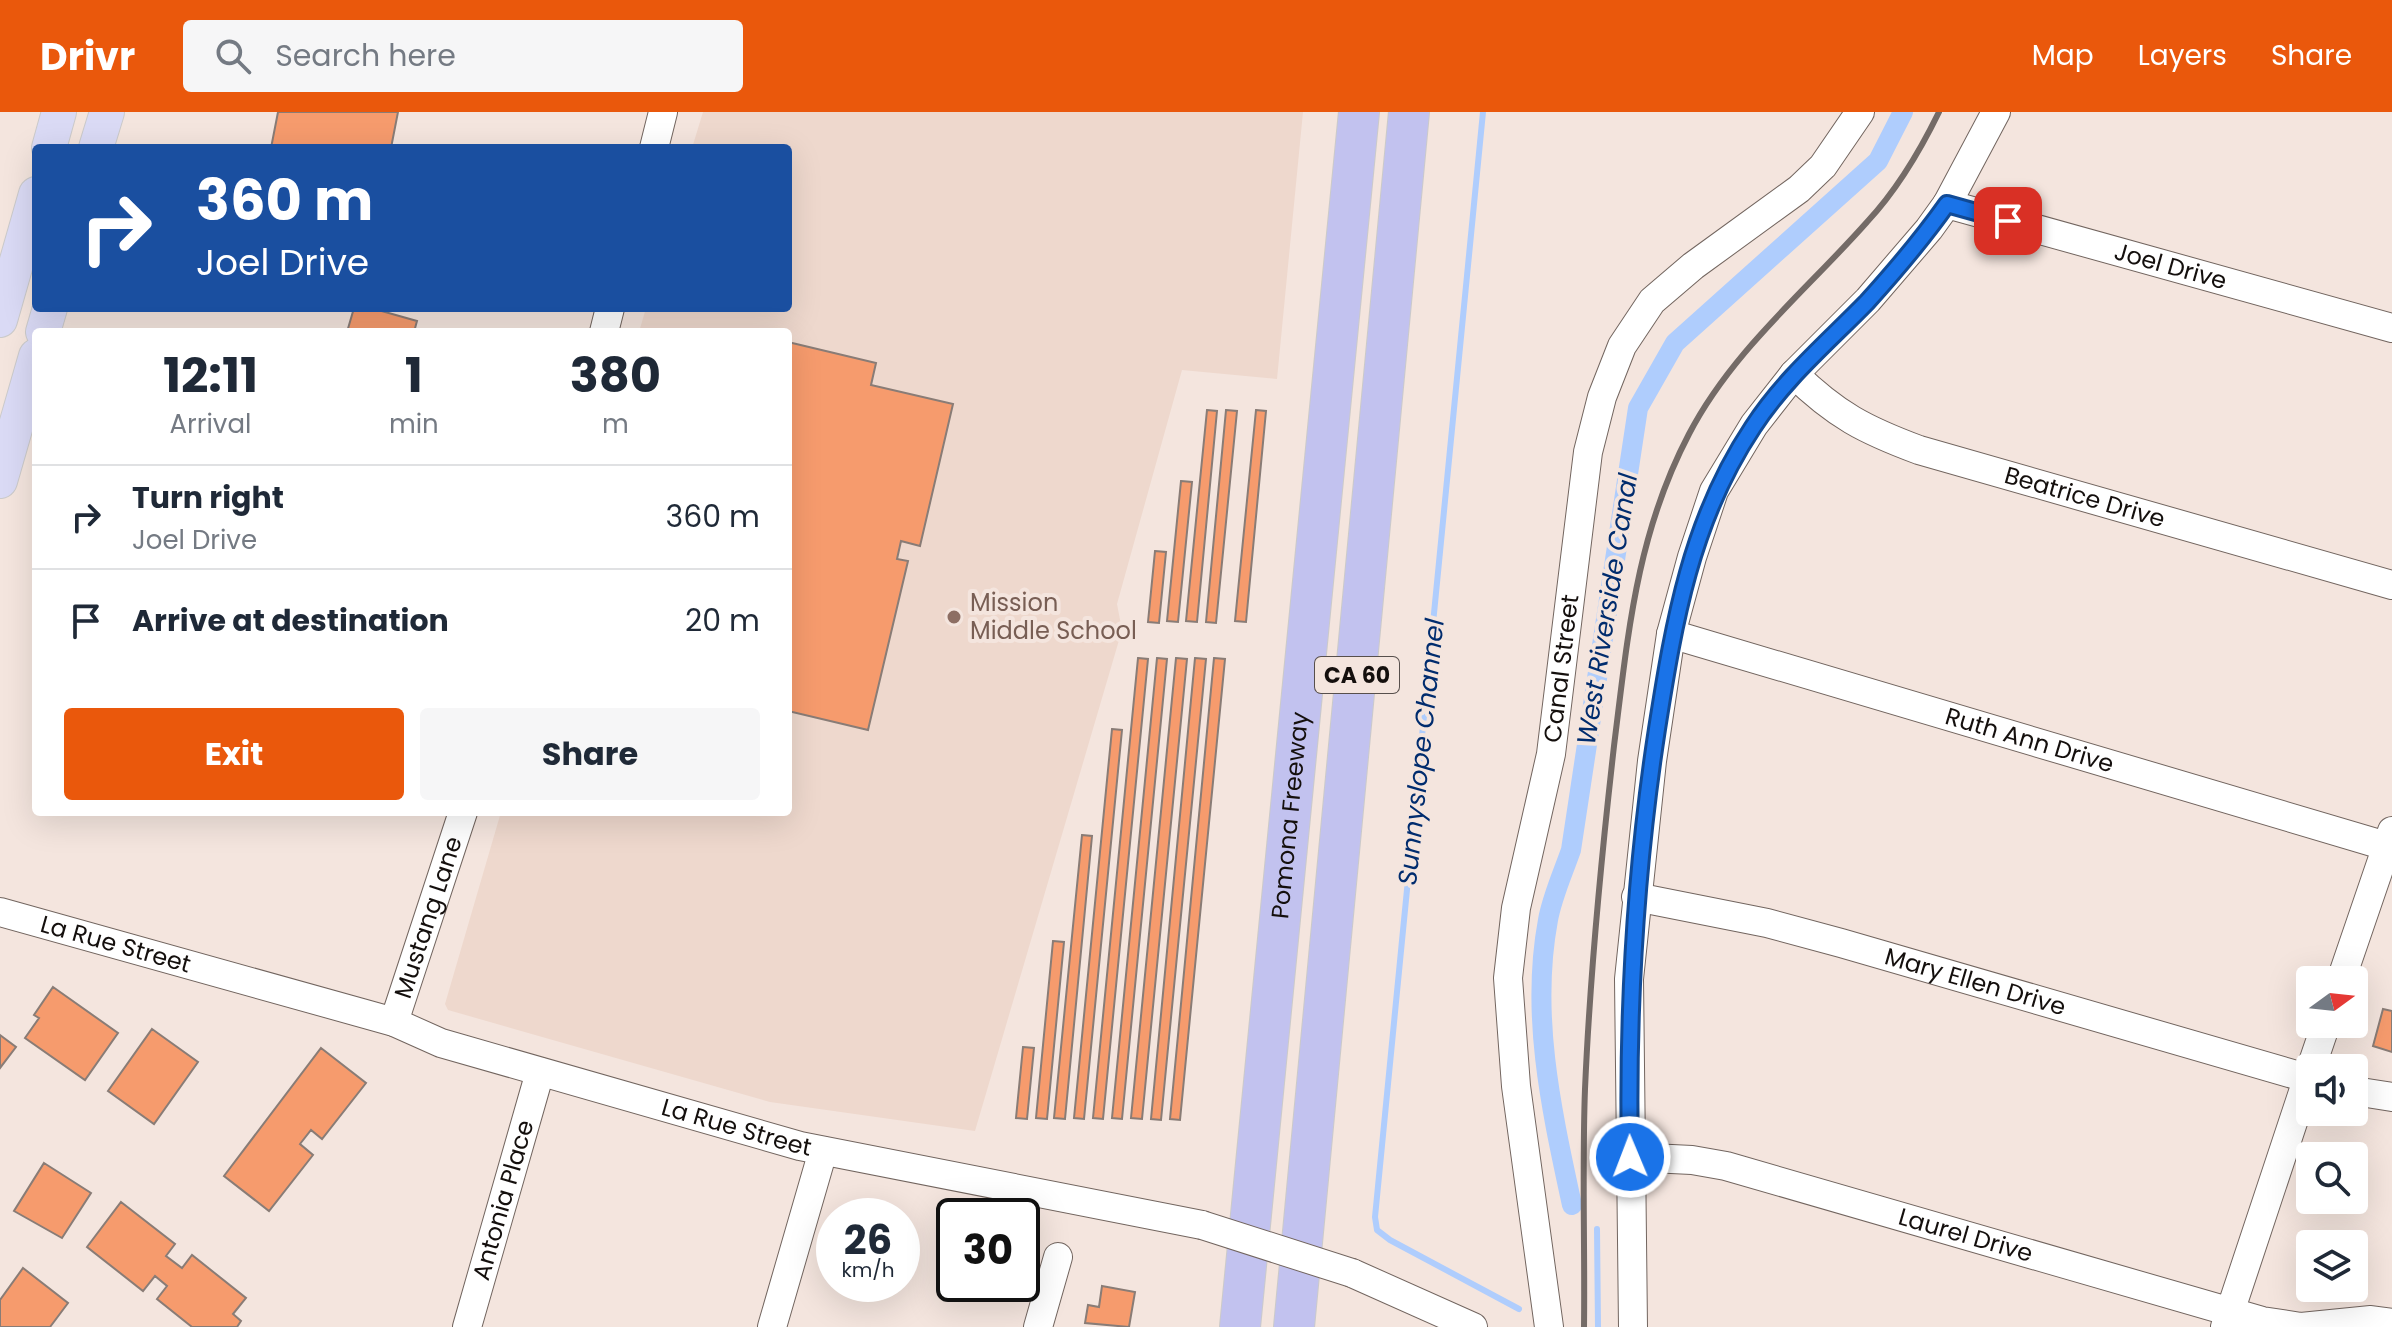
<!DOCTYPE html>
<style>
body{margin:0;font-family:Poppins,sans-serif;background:#f6f6f7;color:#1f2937;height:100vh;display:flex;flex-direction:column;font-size:30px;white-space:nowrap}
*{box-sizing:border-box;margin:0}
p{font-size:26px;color:#747a83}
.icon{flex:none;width:44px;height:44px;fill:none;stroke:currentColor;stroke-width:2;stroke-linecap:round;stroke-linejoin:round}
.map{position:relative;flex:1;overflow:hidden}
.drawer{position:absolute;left:32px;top:216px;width:760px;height:488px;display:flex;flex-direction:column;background:#fff;border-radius:8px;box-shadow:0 8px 32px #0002}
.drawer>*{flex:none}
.top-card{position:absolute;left:32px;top:32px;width:760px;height:168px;border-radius:8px;box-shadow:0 8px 32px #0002;background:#1a4fa0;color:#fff;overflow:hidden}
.needle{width:52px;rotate:75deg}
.fabs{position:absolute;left:2296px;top:854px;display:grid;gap:16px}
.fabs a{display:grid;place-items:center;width:72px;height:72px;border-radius:8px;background:#fff;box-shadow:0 8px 32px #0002;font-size:40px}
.speed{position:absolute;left:816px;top:1086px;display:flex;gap:16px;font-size:40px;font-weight:700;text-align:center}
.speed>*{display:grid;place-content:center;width:104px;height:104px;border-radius:50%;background:#fff;box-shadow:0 8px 32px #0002;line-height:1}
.speed small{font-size:20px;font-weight:400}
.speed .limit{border:4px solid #111;border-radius:12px;background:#fff;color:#111}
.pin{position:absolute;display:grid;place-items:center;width:68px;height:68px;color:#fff;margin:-34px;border-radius:16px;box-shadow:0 4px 12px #0006}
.me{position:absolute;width:88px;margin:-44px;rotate:359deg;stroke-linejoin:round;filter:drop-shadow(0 0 6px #0008)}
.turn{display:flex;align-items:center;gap:28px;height:168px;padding:0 32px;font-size:36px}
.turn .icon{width:104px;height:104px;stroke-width:2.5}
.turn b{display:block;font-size:56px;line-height:68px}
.eta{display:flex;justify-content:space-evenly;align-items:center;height:136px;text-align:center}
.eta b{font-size:48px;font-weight:700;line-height:56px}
.button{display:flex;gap:16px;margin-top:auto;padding:16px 32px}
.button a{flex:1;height:92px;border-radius:8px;background:#ea580c;color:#fff;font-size:32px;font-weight:700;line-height:92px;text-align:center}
.button a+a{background:#f6f6f7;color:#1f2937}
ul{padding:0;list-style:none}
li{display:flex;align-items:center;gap:24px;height:104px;padding:0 32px;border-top:2px solid #e0e1e3}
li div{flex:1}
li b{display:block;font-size:30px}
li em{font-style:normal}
header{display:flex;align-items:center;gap:48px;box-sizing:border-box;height:112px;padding:0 40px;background:#ea580c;color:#fff}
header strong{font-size:38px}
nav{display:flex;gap:44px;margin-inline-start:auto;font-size:28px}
.search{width:560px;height:72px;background:#f6f6f7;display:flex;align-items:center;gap:20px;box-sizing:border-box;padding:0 28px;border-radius:8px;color:#747a83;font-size:30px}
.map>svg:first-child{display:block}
.built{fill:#eed8cd}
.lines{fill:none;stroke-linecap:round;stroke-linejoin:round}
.stream{stroke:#afcdfd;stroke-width:6}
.canal{stroke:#afcdfd;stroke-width:20}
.building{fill:#f69b6d;stroke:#897c76;stroke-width:2}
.minor-casing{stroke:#72655f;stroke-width:30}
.major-casing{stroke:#cbcaca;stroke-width:36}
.highway-casing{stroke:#cbcaca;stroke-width:42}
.minor{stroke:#fff;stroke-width:28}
.major{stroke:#dadaf5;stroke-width:34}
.highway{stroke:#c2c2ef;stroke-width:40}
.rail{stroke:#746b67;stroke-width:6}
.minor-bridge-casing{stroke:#72655f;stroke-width:30;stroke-linecap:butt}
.minor-bridge{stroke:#fff;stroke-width:28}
.route-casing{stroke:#114b97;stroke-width:20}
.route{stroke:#1a73e8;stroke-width:14}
.education-dot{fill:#8d6e63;stroke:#f4e5de;stroke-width:3}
.labels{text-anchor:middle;stroke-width:8;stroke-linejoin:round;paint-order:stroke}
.shield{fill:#f4e5de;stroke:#574f4c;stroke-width:2}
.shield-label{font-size:22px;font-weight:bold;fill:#140f0d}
.street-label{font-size:24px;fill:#140f0d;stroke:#f4e5de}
.education-label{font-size:24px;fill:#785e54;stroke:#f4e5de;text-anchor:start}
.water-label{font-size:26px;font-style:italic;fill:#002c6e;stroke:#f4e5de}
</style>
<header>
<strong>Drivr</strong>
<div class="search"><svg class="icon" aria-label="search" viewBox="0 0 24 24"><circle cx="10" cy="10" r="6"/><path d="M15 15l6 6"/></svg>Search here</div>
<nav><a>Map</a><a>Layers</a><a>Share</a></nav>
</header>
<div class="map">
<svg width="2392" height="1215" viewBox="0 0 2392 1215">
<rect width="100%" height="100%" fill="#f4e5de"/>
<!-- built -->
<path class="built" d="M 703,0 L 1303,0 L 1277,267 L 1182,258 L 1117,492 L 1122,518 L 975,1019 L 770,990 L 448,898 L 445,892 L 501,700 L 788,700 L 788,220 L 639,220 L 646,196 L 788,196 L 788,36 L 692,36 Z"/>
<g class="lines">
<!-- stream -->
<path class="stream" d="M 1483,0 L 1375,1105 L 1377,1118 L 1390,1128 L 1519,1197
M 1597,1117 L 1598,1215"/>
<!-- canal -->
<path class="canal" d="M 1572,1093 C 1552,1000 1530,904 1548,808 C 1552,785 1563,761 1571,738 L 1638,296 L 1675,231 L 1878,49 L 1903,0"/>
</g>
<!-- building -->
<path class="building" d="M 278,0 L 398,0 L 391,36 L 271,36 Z
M 354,196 L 371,196 L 417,209 L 414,220 L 347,220 Z
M 788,230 L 876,251 L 871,273 L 953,292 L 920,434 L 901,429 L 897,447 L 908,449 L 868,618 L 788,599 Z
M 1207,298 L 1217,299 L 1197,510 L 1186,509 Z
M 1226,298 L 1237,299 L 1216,511 L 1206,510 Z
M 1256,298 L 1266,299 L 1246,510 L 1235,509 Z
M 1181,369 L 1192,370 L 1178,510 L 1167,509 Z
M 1155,439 L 1166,440 L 1159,511 L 1148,510 Z
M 1138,546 L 1148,547 L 1103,1007 L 1093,1006 Z
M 1157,546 L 1167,547 L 1122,1007 L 1112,1006 Z
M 1176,546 L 1187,547 L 1142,1007 L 1131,1006 Z
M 1195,546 L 1206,547 L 1161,1008 L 1151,1007 Z
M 1214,546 L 1225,547 L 1180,1008 L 1170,1007 Z
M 1112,617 L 1122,618 L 1084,1007 L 1074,1006 Z
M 1082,723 L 1092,724 L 1065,1007 L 1054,1006 Z
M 1053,829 L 1064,830 L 1047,1007 L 1036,1006 Z
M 53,875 L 118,921 L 85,968 L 25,926 L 39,906 L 34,903 Z
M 2383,897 L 2392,899 L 2392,940 L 2373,934 Z
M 152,917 L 198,950 L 154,1012 L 108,979 Z
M 0,923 L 16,935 L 0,956 Z
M 1023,935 L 1034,936 L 1027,1007 L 1016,1006 Z
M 321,936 L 366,971 L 322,1027 L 311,1018 L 300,1032 L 313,1043 L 269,1099 L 224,1064 Z
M 44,1051 L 91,1081 L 62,1126 L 14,1099 Z
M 121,1090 L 175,1132 L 166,1144 L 182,1156 L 192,1143 L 246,1186 L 233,1202 L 241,1209 L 237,1215 L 192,1215 L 157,1187 L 167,1174 L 155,1164 L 143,1179 L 87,1135 Z
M 23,1156 L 68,1191 L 50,1215 L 0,1215 L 0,1188 Z
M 1102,1174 L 1135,1180 L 1129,1215 L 1085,1211 L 1088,1193 L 1099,1195 Z"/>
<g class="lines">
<!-- minor casing -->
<g class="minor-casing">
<g id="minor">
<path d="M 654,36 L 663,0"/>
<path id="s1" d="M 1947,92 L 2392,216"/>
<path d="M 604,220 L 610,196"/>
<path id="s2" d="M 1794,262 C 1836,303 1865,318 1919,338 L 2392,473"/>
<path id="s3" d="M 1671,522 L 2386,734"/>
<path id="s4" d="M 1636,785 L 1767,811 L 1841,831 L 2310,967"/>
<path id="s5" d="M 0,800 L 394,910 L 441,931 L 800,1034 L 1202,1113"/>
<path d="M 2341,868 L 2392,719"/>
<path id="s6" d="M 394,910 L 463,700"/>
<path d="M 2311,956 L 2326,912"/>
<path d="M 2354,979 L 2392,985"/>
<path id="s7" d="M 1630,1045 L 1692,1048 L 1726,1054 L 2262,1209 L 2301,1215 L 2371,1208 L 2392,1211"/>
<path d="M 1352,1161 L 1473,1215"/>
<path id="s8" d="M 467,1215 L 540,960"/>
<path d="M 772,1215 L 823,1039"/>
<path d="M 1038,1215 L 1058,1145"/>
<path id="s9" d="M 1549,1215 L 1516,974 L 1508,866 L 1516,796 L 1551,642 L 1588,340 L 1602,285 L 1622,234 L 1652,189 L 1693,154 L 1799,77 L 1823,54 L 1860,0"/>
<path d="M 1633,1215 L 1629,867 L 1652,649 L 1671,522 L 1692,445 L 1714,379 L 1754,313 L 1794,262 L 1868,188 L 1929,117 L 1947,92 L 1996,0"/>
<path d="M 2225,1215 L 2310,959"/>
</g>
</g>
<!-- major casing -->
<g class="major-casing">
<path id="major" d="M 49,36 L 59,0
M 96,36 L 107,0
M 0,208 L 36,82
M 43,220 L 50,196
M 0,369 L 36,244"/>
</g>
<!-- highway casing -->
<g class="highway-casing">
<g id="highway">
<path id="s10" d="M 1240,1215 L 1359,0"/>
<path d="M 1294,1215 L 1409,0"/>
</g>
</g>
<!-- minor -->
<use href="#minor" class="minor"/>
<!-- major -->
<use href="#major" class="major"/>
<!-- highway -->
<use href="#highway" class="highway"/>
<!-- rail -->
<path class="rail" d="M 1584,1215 C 1585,1136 1582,1056 1585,977 C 1590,862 1601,748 1614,634 C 1628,523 1636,423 1689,322 C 1732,239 1806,179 1867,110 C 1897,78 1920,39 1939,0"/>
<!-- minor-bridge casing -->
<g class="minor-bridge-casing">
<path id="minor-bridge" d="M 1202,1113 L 1352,1161"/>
</g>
<!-- minor-bridge -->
<use href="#minor-bridge" class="minor-bridge"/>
</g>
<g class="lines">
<!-- route casing -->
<g class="route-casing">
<path id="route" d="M 1630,1045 C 1627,901 1635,760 1657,617 C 1674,509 1691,408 1753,315 C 1784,267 1828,230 1867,190 C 1895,159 1923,126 1947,92 L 2008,109"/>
</g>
<!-- route -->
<use href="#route" class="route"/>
</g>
<!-- markers -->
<circle class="education-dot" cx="954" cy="505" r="8"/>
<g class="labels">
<!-- shield labels -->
<rect class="shield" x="1315" y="545" width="84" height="36" rx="6"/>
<g class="shield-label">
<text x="1357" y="571">CA 60</text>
</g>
<!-- street labels -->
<g class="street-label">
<text dy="8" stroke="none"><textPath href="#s1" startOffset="232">Joel Drive</textPath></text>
<text dy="8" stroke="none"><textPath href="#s2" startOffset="320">Beatrice Drive</textPath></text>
<text dy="8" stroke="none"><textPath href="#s9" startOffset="666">Canal Street</textPath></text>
<text dy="8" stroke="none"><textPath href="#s3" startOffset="374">Ruth Ann Drive</textPath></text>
<text dy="8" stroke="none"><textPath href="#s10" startOffset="514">Pomona Freeway</textPath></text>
<text dy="8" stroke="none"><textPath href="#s6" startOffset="110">Mustang Lane</textPath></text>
<text dy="8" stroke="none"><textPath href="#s5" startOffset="120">La Rue Street</textPath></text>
<text dy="8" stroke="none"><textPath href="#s4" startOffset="350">Mary Ellen Drive</textPath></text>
<text dy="8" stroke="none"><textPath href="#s5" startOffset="768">La Rue Street</textPath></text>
<text dy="8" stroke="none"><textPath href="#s8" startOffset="132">Antonia Place</textPath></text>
<text dy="8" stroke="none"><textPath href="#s7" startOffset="346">Laurel Drive</textPath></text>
</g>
<!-- education labels -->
<g class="education-label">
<text x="970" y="499">Mission<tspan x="970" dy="28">Middle School</tspan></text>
</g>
<!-- water labels -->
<g class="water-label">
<text transform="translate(1607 497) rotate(-81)" y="9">West Riverside Canal</text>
<text transform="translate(1421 640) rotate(-84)" y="9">Sunnyslope Channel</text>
</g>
</g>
</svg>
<div class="fabs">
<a><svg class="needle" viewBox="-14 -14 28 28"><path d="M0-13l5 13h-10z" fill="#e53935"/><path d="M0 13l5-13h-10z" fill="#747a83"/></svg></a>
<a><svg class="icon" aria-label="sound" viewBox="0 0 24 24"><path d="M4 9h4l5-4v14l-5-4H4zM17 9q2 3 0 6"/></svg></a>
<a><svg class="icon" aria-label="search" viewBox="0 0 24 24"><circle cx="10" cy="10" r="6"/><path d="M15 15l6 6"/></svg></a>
<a><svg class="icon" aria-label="layers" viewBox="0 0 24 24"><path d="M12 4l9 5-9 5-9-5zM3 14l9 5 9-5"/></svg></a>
</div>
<div class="speed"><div>26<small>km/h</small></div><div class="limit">30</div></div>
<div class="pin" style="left:2008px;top:109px;background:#d93025"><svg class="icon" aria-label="arrive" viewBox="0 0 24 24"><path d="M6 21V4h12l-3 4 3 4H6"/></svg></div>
<svg class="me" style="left:1630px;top:1045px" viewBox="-20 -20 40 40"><circle r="17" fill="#1a73e8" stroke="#fff" stroke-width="3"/><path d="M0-11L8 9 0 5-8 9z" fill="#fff"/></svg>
<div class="top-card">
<div class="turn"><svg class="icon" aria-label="right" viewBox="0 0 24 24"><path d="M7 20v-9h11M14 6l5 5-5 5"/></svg><div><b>360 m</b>Joel Drive</div></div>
</div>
<section class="drawer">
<div class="eta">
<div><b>12:11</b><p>Arrival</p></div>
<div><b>1</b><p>min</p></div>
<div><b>380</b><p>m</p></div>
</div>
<ul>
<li><svg class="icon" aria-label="right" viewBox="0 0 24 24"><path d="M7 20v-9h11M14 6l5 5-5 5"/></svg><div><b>Turn right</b><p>Joel Drive</p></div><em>360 m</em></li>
<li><svg class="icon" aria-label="arrive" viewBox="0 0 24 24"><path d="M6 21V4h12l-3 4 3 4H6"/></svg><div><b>Arrive at destination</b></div><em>20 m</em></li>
</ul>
<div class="button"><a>Exit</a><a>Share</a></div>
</section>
</div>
